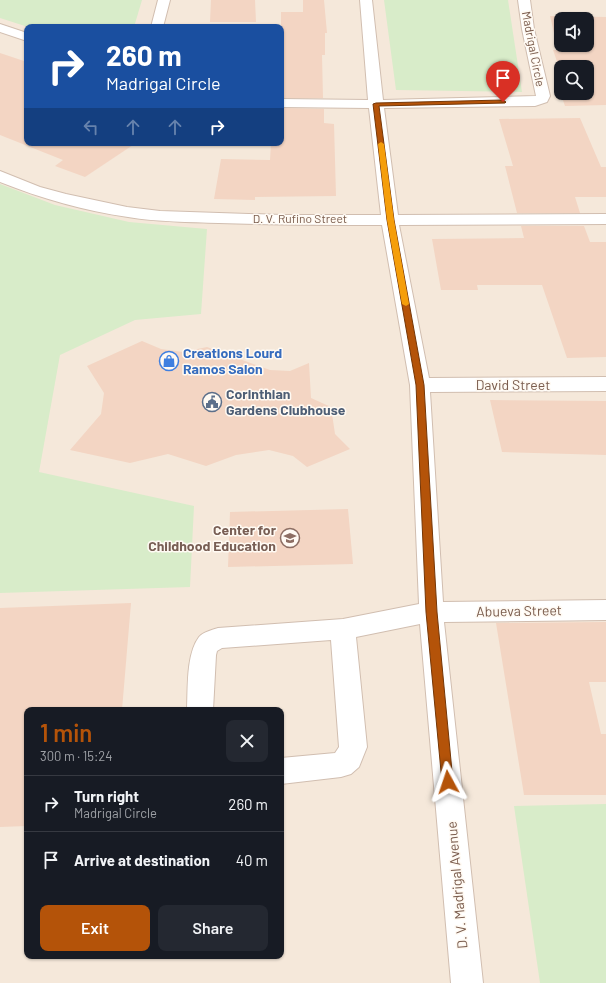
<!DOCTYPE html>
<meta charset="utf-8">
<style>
body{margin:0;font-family:Barlow,sans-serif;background:#242831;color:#f1f3f6;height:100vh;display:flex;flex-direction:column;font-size:15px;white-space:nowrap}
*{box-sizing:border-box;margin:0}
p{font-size:13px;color:#9ea1a6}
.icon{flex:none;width:22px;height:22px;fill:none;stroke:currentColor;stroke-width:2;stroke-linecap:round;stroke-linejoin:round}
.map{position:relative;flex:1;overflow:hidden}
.side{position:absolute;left:24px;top:707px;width:260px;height:252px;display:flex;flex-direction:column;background:#171b24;border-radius:8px;box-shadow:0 1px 3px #0004}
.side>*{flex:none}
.top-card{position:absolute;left:24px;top:24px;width:260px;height:122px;border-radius:8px;box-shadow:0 1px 3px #0004;background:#1a4fa0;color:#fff;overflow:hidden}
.buttons{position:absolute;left:554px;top:12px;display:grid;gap:8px}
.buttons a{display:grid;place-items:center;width:40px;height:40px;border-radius:8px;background:#171b24;box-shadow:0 1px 3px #0004;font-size:20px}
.pin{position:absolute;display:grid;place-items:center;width:34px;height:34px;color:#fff;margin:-41px -17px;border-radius:50% 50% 50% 0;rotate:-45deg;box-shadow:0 0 4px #0007}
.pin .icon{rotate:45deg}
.me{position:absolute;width:44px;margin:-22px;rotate:355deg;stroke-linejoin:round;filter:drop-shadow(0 0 3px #0008)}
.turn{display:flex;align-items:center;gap:14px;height:84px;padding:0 16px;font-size:18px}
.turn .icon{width:52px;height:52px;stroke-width:2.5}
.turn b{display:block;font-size:28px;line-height:34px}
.lanes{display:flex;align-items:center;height:38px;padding:0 16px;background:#0003;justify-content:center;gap:20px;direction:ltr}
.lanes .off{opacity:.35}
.round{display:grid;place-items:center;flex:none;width:42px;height:42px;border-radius:8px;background:#242831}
.summary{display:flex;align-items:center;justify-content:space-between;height:68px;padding:0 16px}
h1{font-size:24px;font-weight:600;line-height:30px;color:#b45309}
.cta{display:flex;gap:8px;margin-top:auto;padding:8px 16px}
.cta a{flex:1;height:46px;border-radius:8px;background:#b45309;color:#fff;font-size:16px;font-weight:600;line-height:46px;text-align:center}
.cta a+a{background:#242831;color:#f1f3f6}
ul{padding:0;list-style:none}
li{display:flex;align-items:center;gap:12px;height:56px;padding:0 16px;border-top:1px solid #363941}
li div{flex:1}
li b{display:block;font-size:15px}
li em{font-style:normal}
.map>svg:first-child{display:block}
.residential{fill:#f5e8da;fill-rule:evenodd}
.green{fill:#d8ecc9}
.building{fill:#f3d5c3;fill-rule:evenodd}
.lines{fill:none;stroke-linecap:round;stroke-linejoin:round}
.minor-casing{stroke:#d1beb0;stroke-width:2}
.minor{fill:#fff;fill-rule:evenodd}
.route{fill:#b45309;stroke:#753606}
.slow{fill:#f59e0b}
.labels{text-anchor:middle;stroke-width:3;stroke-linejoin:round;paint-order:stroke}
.far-street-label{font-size:12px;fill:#7a5c4d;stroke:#fffaf3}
.shop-label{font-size:14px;font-weight:bold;fill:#366cbe;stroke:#fffaf3;text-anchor:start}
.street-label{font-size:14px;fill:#7a5c4d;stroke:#fffaf3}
.service-label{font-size:14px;font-weight:bold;fill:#4e5e75;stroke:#fffaf3;text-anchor:start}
.education-label{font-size:14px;font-weight:bold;fill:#785e54;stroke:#fffaf3;text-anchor:end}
</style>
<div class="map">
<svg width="606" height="983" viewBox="0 0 606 983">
<rect width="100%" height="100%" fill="#fdf6ec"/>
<!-- residential -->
<path class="residential" d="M 0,0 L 606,0 L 606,983 L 0,983 ZM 561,19 L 587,19 L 587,45 L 561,45 ZM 27,27 L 281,27 L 281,143 L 27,143 ZM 561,67 L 587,67 L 587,93 L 561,93 ZM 27,710 L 281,710 L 281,956 L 27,956 Z"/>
<!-- green -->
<path class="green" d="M 0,0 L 142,0 L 134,27 L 28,27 L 0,18 Z
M 384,0 L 508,0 L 522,92 L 396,90 Z
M 0,184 L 55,205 L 129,222 L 207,229 L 201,314 L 135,320 L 60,355 L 39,472 L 194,506 L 190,587 L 0,593 Z
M 606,804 L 606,983 L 540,983 L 514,806 Z"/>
<!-- building -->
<path class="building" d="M 211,0 L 255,0 L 256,22 L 210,22 Z
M 303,0 L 324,0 L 327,33 L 325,33 L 325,55 L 322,55 L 323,98 L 281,98 L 281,12 L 303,12 Z
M 550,16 L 606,17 L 606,105 L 565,106 L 556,81 L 561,81 L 561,93 L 587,93 L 587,67 L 561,67 L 561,73 L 553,50 L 558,50 ZM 561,19 L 587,19 L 587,45 L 561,45 Z
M 0,53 L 27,62 L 27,143 L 136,143 L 85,177 L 55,166 L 63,160 L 0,135 Z
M 281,108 L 324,109 L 324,123 L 334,124 L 336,196 L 255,197 L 255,200 L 214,199 L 221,159 L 270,160 L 271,143 L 281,143 Z
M 580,118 L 601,167 L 606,167 L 606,197 L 575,197 L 580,213 L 517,213 L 505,166 L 513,166 L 499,119 Z
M 521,226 L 584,226 L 590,242 L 606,242 L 606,357 L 567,358 L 542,285 L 477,285 L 478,290 L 441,290 L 432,239 L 524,238 Z
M 142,341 L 161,349 L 183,352 L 207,347 L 270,370 L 290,371 L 309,363 L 311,398 L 331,407 L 335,434 L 350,449 L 307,467 L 293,456 L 269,450 L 236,455 L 206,466 L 168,454 L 130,463 L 70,450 L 101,414 L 104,393 L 87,366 Z
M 490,400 L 606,401 L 606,455 L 502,452 Z
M 348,509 L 353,564 L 228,567 L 230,512 Z
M 131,603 L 122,710 L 27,710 L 27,826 L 0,827 L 0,608 Z
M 606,622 L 606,682 L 589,682 L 601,734 L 606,734 L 606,795 L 524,795 L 496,623 Z"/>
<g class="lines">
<!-- minor casing -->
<g class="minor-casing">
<path id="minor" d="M 158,0 L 170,0 L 163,27 L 151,27 Z
M 360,0 L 372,0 L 383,100 L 536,96 L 522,29 L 518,0 L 530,0 L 534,29 L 550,96 L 547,102 L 535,106 L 384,108 L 398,215 L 606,214 L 606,224 L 399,225 L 429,378 L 606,377 L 606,391 L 430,392 L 443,602 L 606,600 L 606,620 L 444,622 L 483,983 L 451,983 L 420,624 L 356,637 L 367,747 L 359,767 L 351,774 L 341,777 L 281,784 L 281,758 L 335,753 L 339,747 L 331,640 L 222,648 L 217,651 L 216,655 L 213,710 L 187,710 C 188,689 186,654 199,637 C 203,632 212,630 218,628 L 343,619 L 419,604 L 410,385 L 382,225 C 328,225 273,225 219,223 C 189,222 158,222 128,217 C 85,211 40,198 0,182 L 0,171 L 40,187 L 66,194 L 127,207 L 160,211 L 282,215 L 381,215 L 369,108 L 281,107 L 281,99 L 368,100 Z
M 0,24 L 27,33 L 27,41 L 0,32 Z"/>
</g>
<!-- minor -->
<use href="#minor" class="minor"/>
</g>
<!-- route -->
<path class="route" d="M 503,100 L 506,102 L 505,103 L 379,106 L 394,220 L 424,385 L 437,612 L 453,782 L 452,786 L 448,787 L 444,786 L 442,782 L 426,612 L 416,385 L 387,220 L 373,104 L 376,103 Z"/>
<!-- slow -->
<path class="slow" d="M 381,142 L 384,144 L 394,220 L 409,304 L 406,306 L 402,304 L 387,220 L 378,144 Z"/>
<!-- icons -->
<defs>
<g id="shop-ring" transform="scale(1)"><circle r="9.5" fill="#fffaf3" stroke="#3f7fe0" stroke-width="1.5"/><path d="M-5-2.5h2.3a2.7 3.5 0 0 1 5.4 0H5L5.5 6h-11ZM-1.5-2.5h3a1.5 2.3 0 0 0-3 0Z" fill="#3f7fe0"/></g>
<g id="civic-ring" transform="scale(1)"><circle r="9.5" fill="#fffaf3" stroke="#5c6f8a" stroke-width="1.5"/><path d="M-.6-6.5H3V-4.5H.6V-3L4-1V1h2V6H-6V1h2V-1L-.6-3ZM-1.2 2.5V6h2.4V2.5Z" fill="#5c6f8a"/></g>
<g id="school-ring" transform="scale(1)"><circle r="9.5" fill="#fffaf3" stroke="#8d6e63" stroke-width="1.5"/><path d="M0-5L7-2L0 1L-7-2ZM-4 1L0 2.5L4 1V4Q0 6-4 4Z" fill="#8d6e63"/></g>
</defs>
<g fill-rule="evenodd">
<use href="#shop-ring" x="169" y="361"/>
<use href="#civic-ring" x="212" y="402"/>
<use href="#school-ring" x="290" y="538"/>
</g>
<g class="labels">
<!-- far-street labels -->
<g class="far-street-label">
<text transform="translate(533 49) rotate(79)" y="4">Madrigal Circle</text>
<text x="300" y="223">D. V. Rufino Street</text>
</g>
<!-- shop labels -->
<g class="shop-label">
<text x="183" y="358">Creations Lourd<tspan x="183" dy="16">Ramos Salon</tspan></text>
</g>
<!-- street labels -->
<g class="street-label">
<text x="513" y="390">David Street</text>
<text transform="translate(519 611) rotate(-1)" y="5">Abueva Street</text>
<text transform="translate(457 885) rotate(-95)" y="5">D. V. Madrigal Avenue</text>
</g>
<!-- service labels -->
<g class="service-label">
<text x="226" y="399">Corinthian<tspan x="226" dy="16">Gardens Clubhouse</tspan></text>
</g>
<!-- education labels -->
<g class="education-label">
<text x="276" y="535">Center for<tspan x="276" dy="16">Childhood Education</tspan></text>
</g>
</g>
</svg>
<div class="buttons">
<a><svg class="icon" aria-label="sound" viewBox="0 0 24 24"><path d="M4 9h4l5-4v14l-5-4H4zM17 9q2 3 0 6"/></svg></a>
<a><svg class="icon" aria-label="search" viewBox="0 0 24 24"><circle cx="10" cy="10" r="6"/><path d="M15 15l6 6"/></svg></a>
</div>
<div class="pin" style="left:503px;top:102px;background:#d93025"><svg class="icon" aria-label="arrive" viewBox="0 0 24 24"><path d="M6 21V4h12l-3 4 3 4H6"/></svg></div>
<svg class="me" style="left:448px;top:782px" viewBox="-20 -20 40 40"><path d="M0-17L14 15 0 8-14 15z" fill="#b45309" stroke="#fff" stroke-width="4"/></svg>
<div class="top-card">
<div class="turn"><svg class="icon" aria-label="right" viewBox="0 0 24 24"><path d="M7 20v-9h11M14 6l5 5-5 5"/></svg><div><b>260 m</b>Madrigal Circle</div></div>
<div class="lanes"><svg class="icon off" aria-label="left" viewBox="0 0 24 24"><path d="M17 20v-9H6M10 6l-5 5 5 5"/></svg><svg class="icon off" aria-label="ahead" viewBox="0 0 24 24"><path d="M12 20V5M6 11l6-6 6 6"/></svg><svg class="icon off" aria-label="ahead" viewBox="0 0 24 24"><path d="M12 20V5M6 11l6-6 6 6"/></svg><svg class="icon" aria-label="right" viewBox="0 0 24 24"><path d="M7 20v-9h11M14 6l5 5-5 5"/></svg></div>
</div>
<section class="side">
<div class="summary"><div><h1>1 min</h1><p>300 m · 15:24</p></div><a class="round"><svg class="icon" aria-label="close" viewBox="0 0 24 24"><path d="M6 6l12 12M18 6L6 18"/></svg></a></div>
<ul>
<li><svg class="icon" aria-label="right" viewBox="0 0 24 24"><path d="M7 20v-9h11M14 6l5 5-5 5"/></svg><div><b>Turn right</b><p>Madrigal Circle</p></div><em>260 m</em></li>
<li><svg class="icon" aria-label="arrive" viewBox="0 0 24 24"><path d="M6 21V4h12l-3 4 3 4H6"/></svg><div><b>Arrive at destination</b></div><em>40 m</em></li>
</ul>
<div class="cta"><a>Exit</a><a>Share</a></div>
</section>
</div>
